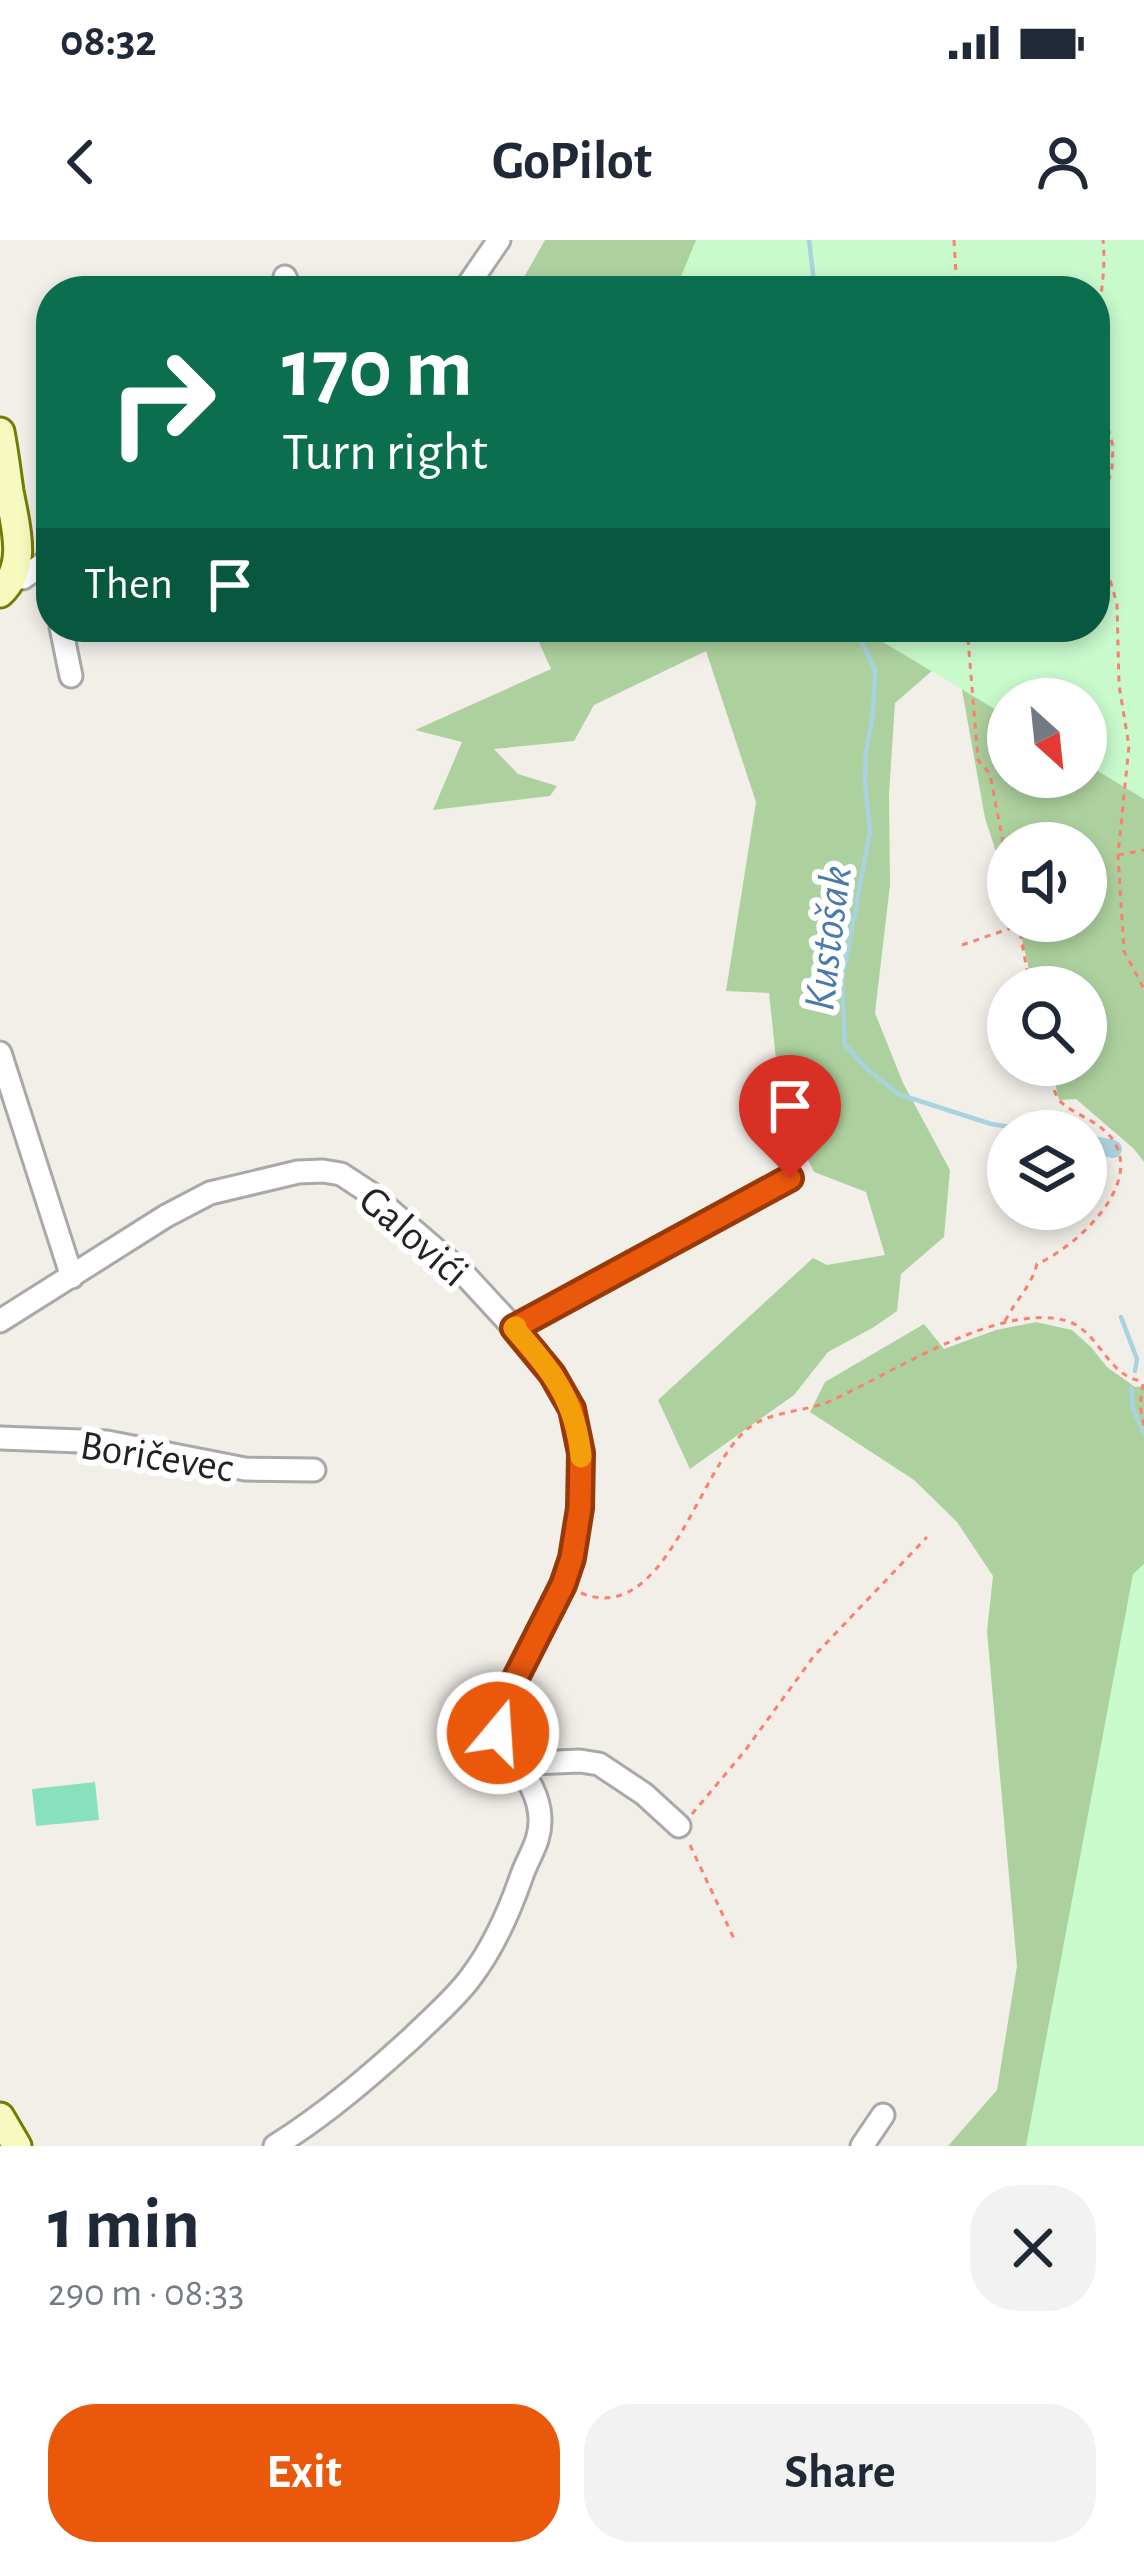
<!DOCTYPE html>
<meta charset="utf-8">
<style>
body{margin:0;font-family:"Alegreya Sans",sans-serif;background:#f2f2f3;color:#1f2937;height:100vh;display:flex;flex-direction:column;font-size:45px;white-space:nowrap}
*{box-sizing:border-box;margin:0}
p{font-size:39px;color:#747a83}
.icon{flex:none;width:66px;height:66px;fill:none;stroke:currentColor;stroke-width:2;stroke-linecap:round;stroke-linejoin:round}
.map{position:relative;height:1906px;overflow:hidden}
.sheet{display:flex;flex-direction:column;background:#fff;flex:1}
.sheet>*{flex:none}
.top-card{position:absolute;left:36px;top:36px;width:1074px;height:366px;border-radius:48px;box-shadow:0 6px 18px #0003;background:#0b6e4f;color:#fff;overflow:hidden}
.needle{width:78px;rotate:153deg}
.buttons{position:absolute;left:987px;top:438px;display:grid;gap:24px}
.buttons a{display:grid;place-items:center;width:120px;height:120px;border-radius:50%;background:#fff;box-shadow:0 6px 18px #0003;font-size:60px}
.pin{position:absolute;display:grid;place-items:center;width:102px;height:102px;color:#fff;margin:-123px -51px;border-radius:50% 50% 50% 0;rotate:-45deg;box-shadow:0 0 12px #0007}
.pin .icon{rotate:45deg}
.me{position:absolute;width:132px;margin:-66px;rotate:18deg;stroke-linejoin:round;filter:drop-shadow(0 0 9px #0008)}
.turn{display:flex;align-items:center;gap:42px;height:252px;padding:0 48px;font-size:54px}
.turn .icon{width:156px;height:156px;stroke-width:2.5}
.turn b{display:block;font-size:84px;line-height:102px}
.then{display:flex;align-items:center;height:114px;padding:0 48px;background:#0003;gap:24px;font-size:45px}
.round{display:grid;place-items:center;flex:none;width:126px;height:126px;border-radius:48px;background:#f2f2f3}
.headline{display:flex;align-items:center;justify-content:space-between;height:204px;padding:0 48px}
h1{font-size:72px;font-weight:600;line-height:90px}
.cta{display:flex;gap:24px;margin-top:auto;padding:24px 48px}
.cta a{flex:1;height:138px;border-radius:48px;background:#ea580c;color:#fff;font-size:48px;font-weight:600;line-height:138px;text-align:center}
.cta a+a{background:#f2f2f3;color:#1f2937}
.status{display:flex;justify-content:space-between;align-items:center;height:84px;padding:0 60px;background:#fff;direction:ltr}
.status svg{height:33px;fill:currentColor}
header{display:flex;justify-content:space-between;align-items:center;height:156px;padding:0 48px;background:#fff;font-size:54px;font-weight:600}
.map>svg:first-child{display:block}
.forest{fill:#add19e;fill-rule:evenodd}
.park{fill:#c8facc}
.pitch{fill:#88e0be}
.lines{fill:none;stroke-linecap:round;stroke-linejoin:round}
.stream{stroke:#aad3df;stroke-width:4.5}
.canal{stroke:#aad3df;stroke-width:18}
.street-casing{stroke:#a9a9a9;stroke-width:27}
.secondary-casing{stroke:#707d05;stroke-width:33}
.path{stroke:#fa8072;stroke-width:3;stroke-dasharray:6 6;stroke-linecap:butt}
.street{stroke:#fff;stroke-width:21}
.secondary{stroke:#f7fabf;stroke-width:27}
.route-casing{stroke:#983908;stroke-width:30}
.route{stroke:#ea580c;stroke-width:21}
.slow{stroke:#f59e0b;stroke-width:21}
.labels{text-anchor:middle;stroke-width:12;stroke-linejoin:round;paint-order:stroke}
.street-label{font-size:42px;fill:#222;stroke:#fff}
.water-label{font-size:45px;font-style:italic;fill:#4a7aab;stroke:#fff}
</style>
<div class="status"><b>08:32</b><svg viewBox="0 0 49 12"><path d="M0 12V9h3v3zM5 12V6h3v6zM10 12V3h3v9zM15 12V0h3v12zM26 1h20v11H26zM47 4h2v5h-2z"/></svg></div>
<header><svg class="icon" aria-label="back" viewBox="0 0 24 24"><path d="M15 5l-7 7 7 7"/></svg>GoPilot<svg class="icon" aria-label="person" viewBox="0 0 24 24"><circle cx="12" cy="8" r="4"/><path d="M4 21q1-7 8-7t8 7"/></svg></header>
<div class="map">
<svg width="1144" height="1906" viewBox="0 0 1144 1906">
<rect width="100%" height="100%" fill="#f2efe9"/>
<!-- forest -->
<path class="forest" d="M 545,0 L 1144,0 L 1144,922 L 1134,909 L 1076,859 L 1059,860 L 1051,825 L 1086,825 L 1086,747 L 1033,747 L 1018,681 L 1086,681 L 1086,603 L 1008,603 L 1008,649 L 985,578 L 955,411 L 895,463 L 889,554 L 890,645 L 875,773 L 903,843 L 950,930 L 944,997 L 901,1034 L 897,1071 L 874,1087 L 828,1112 L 794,1155 L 690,1229 L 658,1160 L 813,1018 L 827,1025 L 885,1015 L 866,952 L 814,932 L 781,867 L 769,753 L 726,751 L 756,562 L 706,411 L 594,465 L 574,501 L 494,509 L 518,534 L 557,546 L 550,556 L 433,570 L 462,502 L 415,490 L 551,429 L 532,387 L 1095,387 L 1095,51 L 516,51 ZM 1008,459 L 1086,459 L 1086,537 L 1008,537 Z
M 1036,1082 L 1072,1090 L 1091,1107 L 1107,1127 L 1135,1147 L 1144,1146 L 1144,1906 L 948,1906 L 997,1850 L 1017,1726 L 987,1391 L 993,1336 L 957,1282 L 914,1240 L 810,1172 L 825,1142 L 924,1084 L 944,1109 L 996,1090 Z"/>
<!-- park -->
<path class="park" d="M 696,0 L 1144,0 L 1144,559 L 1086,524 L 1086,459 L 1008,459 L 1008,477 L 858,387 L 1095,387 L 1095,51 L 675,51 Z
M 1144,1324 L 1144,1906 L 1026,1906 L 1133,1334 Z"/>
<!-- pitch -->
<path class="pitch" d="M 95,1542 L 99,1580 L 36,1586 L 32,1549 Z"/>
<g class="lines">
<!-- stream -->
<path class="stream" d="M 809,0 L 815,51
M 855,387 L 875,430 L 873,473 L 866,512 L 865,542 L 870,592 L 842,740 L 845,805 L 868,830 L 898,854 L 991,884 L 1038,891
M 1121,1077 L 1137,1119 L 1135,1131
M 1131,1148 L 1133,1169 L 1144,1193"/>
<!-- canal -->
<path class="canal" d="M 1086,903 L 1113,909"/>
<!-- street casing -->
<g class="street-casing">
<path id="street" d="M 285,37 L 291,51
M 464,51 L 499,0
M 12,338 L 23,338 L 51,318
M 61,387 L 71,436
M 0,813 L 72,1037
M 0,1081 L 166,976 L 210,953 L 298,932 L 323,931 L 341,934 L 370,953 L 464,1034 L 536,1112 L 563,1151 L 575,1181 L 581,1213 L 580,1269 L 570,1326 L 497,1478 C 498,1515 538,1534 540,1578 C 541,1603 528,1616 521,1638 C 509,1672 493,1708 471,1737 C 455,1759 432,1778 413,1797 C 369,1837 326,1874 275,1906
M 514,1088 L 790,938
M 0,1198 L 107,1202 L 245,1229 L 314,1230
M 521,1527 L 532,1523 L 580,1521 L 599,1524 L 644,1554 L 679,1586
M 862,1906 L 883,1875"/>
</g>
<!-- secondary casing -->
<g class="secondary-casing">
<path id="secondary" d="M 0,192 C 4,212 6,231 9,251 C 15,285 29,326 0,353
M 0,1877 L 17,1906"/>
</g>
<!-- path -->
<path class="path" d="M 954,0 L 957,51
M 1095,87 C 1101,58 1106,30 1103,0
M 1095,142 L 1113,206 L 1112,228 L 1099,276 L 1103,316 L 1117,364 L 1119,445 L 1129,506 L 1118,615 L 1124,711 L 1144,749
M 967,387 L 978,520 L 990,534 L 1008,629
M 1118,615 L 1144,610
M 1018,681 L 1030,747
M 962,705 L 1017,686
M 1005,1081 C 1015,1061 1031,1047 1037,1024 C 1074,1008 1144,946 1113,900 C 1099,880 1073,875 1060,861 C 1053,853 1051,835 1048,825
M 1143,1144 L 1140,1165 L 1144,1187
M 581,1353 C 667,1388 698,1225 750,1187 C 772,1171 803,1172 828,1162 C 890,1135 999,1061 1067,1081 C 1100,1091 1108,1139 1144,1141
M 692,1574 L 744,1512 L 814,1416 L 927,1297
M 690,1605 L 736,1703"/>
<!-- street -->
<use href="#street" class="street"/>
<!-- secondary -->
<use href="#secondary" class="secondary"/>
</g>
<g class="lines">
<!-- route casing -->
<g class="route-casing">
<path id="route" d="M 498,1493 L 497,1478 L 502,1465 L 563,1345 L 572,1318 L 580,1268 L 581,1213 L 572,1169 L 552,1134 L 514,1088 L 790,938"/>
</g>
<!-- route -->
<use href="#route" class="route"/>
<!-- slow -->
<path class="slow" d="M 516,1087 L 514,1088 C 551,1129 576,1161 581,1217"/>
</g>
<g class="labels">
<!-- street labels -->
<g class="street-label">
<text transform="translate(415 995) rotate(41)" y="15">Galovići</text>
<text transform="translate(157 1215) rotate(9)" y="15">Boričevec</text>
</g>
<!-- water labels -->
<g class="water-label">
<text transform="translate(826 698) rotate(-83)" y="16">Kustošak</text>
</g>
</g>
</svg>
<div class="buttons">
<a><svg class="needle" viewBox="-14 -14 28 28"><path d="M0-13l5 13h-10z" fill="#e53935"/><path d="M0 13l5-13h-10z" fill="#747a83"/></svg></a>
<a><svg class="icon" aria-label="sound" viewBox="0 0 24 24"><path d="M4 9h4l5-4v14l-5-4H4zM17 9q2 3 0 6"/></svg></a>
<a><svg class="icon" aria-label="search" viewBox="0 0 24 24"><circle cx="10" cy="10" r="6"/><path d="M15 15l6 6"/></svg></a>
<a><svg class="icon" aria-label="layers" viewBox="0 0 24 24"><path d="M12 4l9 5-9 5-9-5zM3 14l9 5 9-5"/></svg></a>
</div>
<div class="pin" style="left:790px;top:938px;background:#d93025"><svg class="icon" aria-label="arrive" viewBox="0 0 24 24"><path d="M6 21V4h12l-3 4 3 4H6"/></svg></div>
<svg class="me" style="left:498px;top:1493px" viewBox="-20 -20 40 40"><circle r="17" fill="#ea580c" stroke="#fff" stroke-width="3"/><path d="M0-11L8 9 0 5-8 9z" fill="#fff"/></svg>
<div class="top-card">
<div class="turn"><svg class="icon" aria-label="right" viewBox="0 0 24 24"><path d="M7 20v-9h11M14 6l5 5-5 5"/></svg><div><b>170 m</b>Turn right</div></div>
<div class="then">Then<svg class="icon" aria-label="arrive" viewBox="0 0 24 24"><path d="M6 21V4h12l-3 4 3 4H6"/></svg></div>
</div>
</div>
<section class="sheet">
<div class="headline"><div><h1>1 min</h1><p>290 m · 08:33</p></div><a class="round"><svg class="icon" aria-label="close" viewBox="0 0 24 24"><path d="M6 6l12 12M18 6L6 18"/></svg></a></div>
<div class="cta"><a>Exit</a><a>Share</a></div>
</section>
